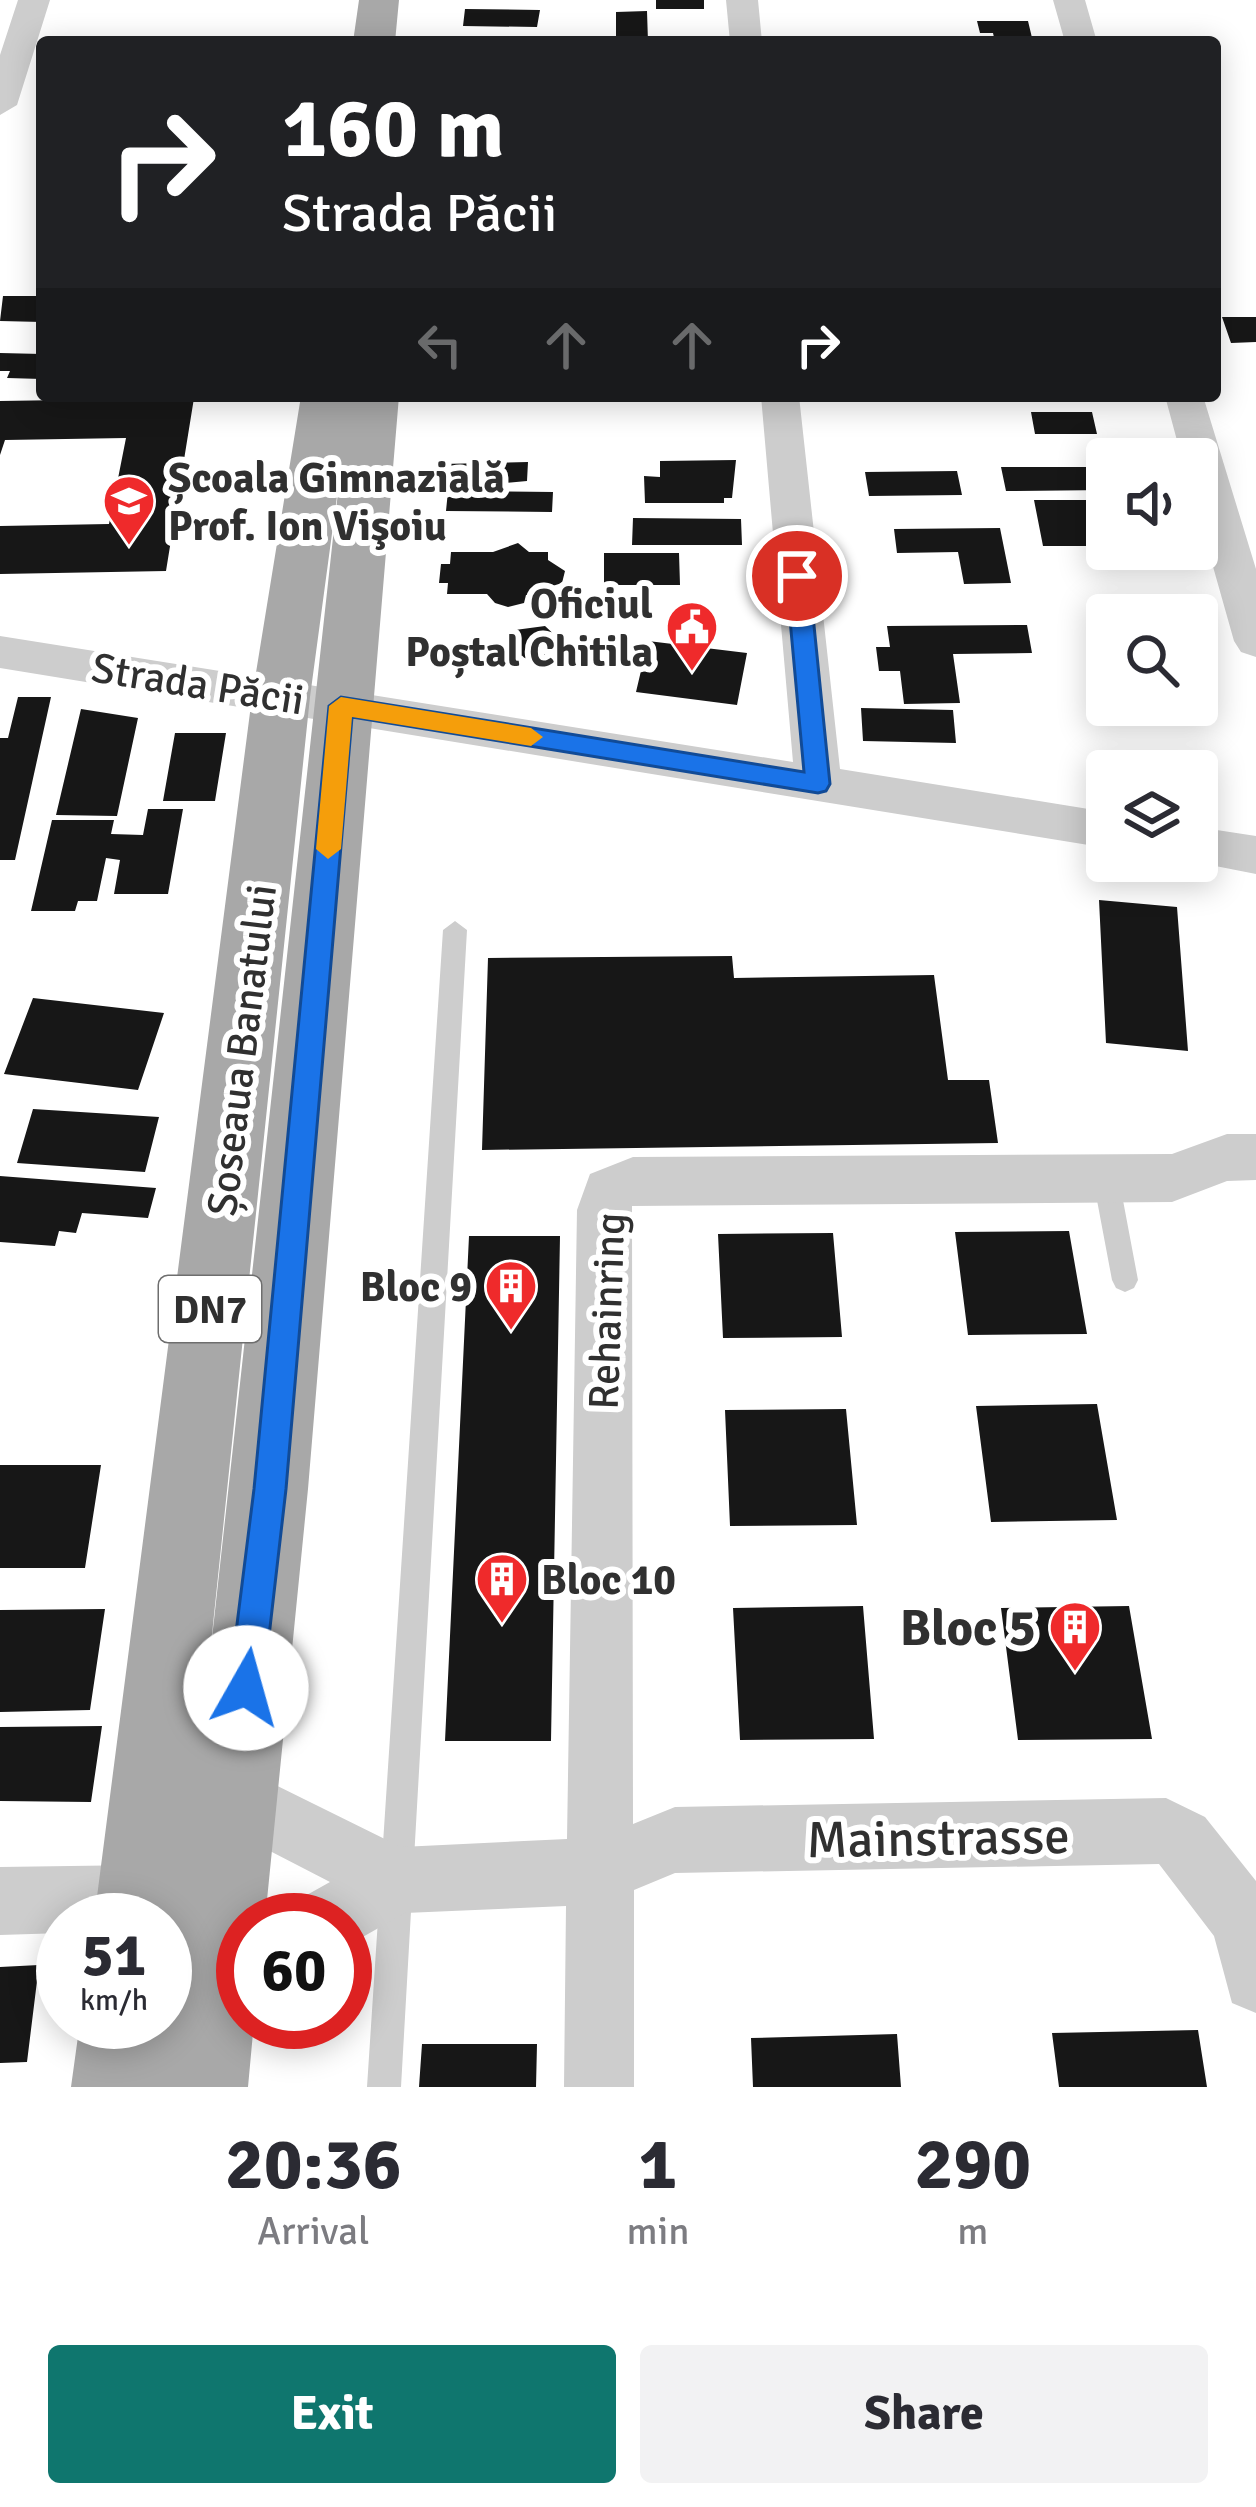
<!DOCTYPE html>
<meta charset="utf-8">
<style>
body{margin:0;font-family:Signika,sans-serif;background:#f2f2f3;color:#2b2b33;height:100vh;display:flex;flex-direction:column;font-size:45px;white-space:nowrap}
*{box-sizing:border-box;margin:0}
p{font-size:39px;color:#7c7c81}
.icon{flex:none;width:66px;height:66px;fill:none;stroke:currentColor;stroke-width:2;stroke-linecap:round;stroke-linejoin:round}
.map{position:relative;height:2087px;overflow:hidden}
.sheet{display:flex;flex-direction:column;background:#fff;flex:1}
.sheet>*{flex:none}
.guide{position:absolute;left:36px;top:36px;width:1185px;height:366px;border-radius:12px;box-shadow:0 6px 30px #0003;background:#202124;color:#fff;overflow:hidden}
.tools{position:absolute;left:1086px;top:438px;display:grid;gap:24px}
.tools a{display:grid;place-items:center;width:132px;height:132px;border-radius:12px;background:#fff;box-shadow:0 6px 30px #0003;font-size:60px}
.speed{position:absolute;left:36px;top:1893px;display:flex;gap:24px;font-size:60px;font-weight:700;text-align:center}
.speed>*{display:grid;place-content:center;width:156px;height:156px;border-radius:50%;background:#fff;box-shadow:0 6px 30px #0003;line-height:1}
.speed small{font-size:30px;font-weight:400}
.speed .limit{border:18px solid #d22;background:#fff;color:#111}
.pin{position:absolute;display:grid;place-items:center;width:102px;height:102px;color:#fff;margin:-51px;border:6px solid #fff;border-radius:50%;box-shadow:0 3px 12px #0007}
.me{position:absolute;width:132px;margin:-66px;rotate:7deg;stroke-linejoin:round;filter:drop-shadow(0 0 9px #0008)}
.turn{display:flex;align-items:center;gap:42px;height:252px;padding:0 48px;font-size:54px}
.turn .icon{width:156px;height:156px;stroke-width:2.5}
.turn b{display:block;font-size:84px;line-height:102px}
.lanes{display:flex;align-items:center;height:114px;padding:0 48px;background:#0003;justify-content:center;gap:60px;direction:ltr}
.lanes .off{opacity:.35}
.eta{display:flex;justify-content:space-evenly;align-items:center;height:204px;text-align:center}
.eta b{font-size:72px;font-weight:700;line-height:84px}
.cta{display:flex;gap:24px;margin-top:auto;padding:24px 48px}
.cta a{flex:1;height:138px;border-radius:12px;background:#0f766e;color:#fff;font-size:48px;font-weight:700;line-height:138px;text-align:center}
.cta a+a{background:#f2f2f3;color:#2b2b33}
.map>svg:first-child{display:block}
.building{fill:#171717}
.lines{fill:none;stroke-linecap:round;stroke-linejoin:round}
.service{fill:#cdcdcd;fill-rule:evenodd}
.minor{fill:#cdcdcd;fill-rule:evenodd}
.primary{fill:#a8a8a8;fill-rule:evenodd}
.route{fill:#1a73e8;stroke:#114b97;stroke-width:3}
.slow{fill:#f59e0b}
.labels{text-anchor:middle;stroke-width:12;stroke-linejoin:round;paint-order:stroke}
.shield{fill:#fff;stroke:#6e6e6e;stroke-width:3}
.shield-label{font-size:39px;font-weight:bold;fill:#303030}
.poi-label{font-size:42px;font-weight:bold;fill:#303030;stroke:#fff;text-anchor:start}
.street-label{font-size:42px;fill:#303030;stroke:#fff}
.near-poi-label{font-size:51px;font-weight:bold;fill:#303030;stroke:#fff;text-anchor:end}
.near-street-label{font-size:51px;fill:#303030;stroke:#fff}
</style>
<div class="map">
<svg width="1256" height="2087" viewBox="0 0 1256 2087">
<rect width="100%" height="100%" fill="#fff"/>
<!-- building -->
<path class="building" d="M 656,0 L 704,0 L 704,9 L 656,9 Z
M 465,9 L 540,10 L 537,27 L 463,26 Z
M 647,11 L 648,42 L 616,42 L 616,12 Z
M 977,21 L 1028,21 L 1033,42 L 995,42 L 993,33 L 980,33 Z
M 3,296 L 42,296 L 42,322 L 0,321 Z
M 1222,317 L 1256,317 L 1256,342 L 1231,343 Z
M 0,353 L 42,354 L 42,379 L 7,378 L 10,371 L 0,371 Z
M 194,398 L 166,571 L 0,574 L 0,526 L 109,524 L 126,438 L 5,440 L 0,455 L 0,401 Z
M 1031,412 L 1092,412 L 1097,434 L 1035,434 Z
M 736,460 L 732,498 L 724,498 L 724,503 L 645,503 L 644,476 L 660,477 L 660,461 Z
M 528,462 L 527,481 L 461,487 L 461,483 L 440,483 L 441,464 Z
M 1001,467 L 1107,467 L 1107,490 L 1006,491 Z
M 957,471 L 962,495 L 869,496 L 865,472 Z
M 448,491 L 553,492 L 552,512 L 446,511 Z
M 1034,500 L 1107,500 L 1107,546 L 1043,546 Z
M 633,518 L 741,519 L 742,545 L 632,545 Z
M 1000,528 L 1011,583 L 964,584 L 958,552 L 897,553 L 894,529 Z
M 518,543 L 529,552 L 548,552 L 548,560 L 565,571 L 562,583 L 546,588 L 546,595 L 526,595 L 524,603 L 508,607 L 495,603 L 487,594 L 447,594 L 448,583 L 439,583 L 441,564 L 450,564 L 451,552 L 493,552 Z
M 604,553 L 679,553 L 680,585 L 604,585 Z
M 1027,625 L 1032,653 L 953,654 L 960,703 L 904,704 L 900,671 L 879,671 L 876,647 L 890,647 L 887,626 Z
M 545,626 L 560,640 L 549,657 L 532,661 L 511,652 L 508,641 L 515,630 Z
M 648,641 L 747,653 L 737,705 L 636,692 Z
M 18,697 L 51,697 L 15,860 L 0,860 L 0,738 L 8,738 Z
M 861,708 L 953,710 L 956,743 L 863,741 Z
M 81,709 L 138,718 L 117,816 L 56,815 Z
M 175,733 L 226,733 L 215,801 L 163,801 Z
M 148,809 L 183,809 L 168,894 L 114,894 L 120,860 L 106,858 L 97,901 L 78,901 L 75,911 L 31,911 L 52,820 L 114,820 L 111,834 L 143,835 Z
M 1099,900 L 1177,907 L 1188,1051 L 1106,1043 Z
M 732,956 L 734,978 L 934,975 L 948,1080 L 989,1080 L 998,1143 L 482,1150 L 488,958 Z
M 33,998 L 164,1013 L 138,1090 L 4,1074 Z
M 33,1109 L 159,1117 L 145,1172 L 17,1163 Z
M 0,1176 L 156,1188 L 148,1218 L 82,1213 L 76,1233 L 59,1231 L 55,1246 L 0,1242 Z
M 1069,1231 L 1087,1334 L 968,1335 L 955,1232 Z
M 833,1233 L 842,1337 L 723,1338 L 718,1234 Z
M 469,1236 L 560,1236 L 551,1741 L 445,1741 Z
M 1097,1404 L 1117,1520 L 991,1522 L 976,1406 Z
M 846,1409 L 857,1525 L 730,1526 L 725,1410 Z
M 0,1465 L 101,1465 L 85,1568 L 0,1568 Z
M 863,1606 L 874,1739 L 740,1740 L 733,1608 Z
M 1129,1606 L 1152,1739 L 1018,1740 L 1001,1608 Z
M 105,1609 L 90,1710 L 0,1712 L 0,1610 Z
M 102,1726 L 91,1802 L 0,1801 L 0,1727 Z
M 39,1965 L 27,2062 L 0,2063 L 0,1967 Z
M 1198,2030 L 1207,2087 L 1059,2087 L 1052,2033 Z
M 897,2034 L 901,2087 L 753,2087 L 751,2038 Z
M 422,2044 L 537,2044 L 536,2087 L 419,2087 Z"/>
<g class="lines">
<!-- service -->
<path class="service" d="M 455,921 L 467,930 L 401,2087 L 367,2087 L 443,930 Z
M 1106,1168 L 1115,1171 L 1119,1179 L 1138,1280 L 1134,1288 L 1125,1292 L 1116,1288 L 1112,1280 L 1093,1179 L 1097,1171 Z"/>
<!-- minor -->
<path class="minor" d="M 18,0 L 50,0 L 17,105 L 0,115 L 0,55 Z
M 726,0 L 758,0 L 762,42 L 730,42 Z
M 1053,0 L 1085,0 L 1097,42 L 1065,42 Z
M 761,396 L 799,396 L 840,769 L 1107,812 L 1107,848 L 0,668 L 0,636 L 793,762 Z
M 1165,396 L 1203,396 L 1256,569 L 1256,657 L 1241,652 L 1234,641 L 1197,510 L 1197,459 L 1182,459 Z
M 1197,827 L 1256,836 L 1256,874 L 1190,861 L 1197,861 Z
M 1227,1134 L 1256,1134 L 1256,1180 L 1227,1181 L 1172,1202 L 632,1206 L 633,1824 L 675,1807 L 1166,1798 L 1205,1817 L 1256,1881 L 1256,2013 L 1232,2003 L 1214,1936 L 1159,1864 L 675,1873 L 634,1890 L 634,2087 L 564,2087 L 566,1906 L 405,1913 L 345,1947 L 345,1920 L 295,1920 L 305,1896 L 330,1882 L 210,1820 L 200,1797 L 210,1774 L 233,1764 L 401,1847 L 567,1839 L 577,1210 L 590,1174 L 633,1157 L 1172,1154 Z
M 141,1865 L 165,1874 L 174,1898 L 165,1921 L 63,1920 L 63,1933 L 0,1935 L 0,1867 Z"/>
<!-- primary -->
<path class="primary" d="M 359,0 L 399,0 L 395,42 L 353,42 Z
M 301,396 L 399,396 L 308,1489 L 265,1920 L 243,1920 L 243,2022 L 254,2022 L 248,2087 L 71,2087 L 80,2022 L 165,2022 L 176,1935 L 165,1952 L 165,1920 L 94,1920 L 252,697 ZM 340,474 L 203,1720 L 310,697 Z"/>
</g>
<!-- route -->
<path class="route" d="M 797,568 L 809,576 L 830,784 L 826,791 L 818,793 L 352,717 L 286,1489 L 263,1688 L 258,1700 L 246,1705 L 234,1700 L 229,1688 L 254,1489 L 329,706 L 341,697 L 804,772 L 786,576 Z"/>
<!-- slow -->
<path class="slow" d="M 341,697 L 531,728 L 543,737 L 531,746 L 352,717 L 341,849 L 328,859 L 316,849 L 329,706 Z"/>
<!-- icons -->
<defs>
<g id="school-pin" transform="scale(2.7)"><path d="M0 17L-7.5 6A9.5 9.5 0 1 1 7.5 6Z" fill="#ef2a2b" stroke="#fff"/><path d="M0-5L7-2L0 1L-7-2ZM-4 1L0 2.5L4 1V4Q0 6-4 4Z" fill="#fff"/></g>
<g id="civic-pin" transform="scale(2.7)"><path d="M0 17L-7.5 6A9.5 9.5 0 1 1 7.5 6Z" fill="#ef2a2b" stroke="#fff"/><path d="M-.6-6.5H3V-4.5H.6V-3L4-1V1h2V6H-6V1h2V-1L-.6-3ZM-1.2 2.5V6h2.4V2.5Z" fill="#fff"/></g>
<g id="building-pin" transform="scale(2.7)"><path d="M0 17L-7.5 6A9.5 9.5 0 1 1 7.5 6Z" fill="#ef2a2b" stroke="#fff"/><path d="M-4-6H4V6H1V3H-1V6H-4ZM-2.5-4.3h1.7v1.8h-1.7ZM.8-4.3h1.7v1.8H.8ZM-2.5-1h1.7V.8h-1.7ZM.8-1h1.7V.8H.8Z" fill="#fff"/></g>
</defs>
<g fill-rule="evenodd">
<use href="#school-pin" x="129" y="501"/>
<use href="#civic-pin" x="692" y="627"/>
<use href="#building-pin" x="511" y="1286"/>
<use href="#building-pin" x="502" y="1579"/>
<use href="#building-pin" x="1075" y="1627"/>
</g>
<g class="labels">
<!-- shield labels -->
<rect class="shield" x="159" y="1276" width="102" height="66" rx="9"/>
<g class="shield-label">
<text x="210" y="1323">DN7</text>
</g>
<!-- poi labels -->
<g class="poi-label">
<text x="168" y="492">Școala Gimnazială<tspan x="168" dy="48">Prof. Ion Vişoiu</tspan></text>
<text x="653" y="618" text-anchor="end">Oficiul<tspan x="653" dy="48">Poștal Chitila</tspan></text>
<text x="472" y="1301" text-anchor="end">Bloc 9</text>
<text x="541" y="1594">Bloc 10</text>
</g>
<!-- street labels -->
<g class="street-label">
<text transform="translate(198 683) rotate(9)" y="15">Strada Păcii</text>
<text transform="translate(241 1050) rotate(-83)" y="15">Șoseaua Banatului</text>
<text transform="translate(606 1311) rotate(-88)" y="15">Rehainring</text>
</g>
<!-- near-poi labels -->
<g class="near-poi-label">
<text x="1036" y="1645">Bloc 5</text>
</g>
<!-- near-street labels -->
<g class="near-street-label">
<text transform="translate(938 1837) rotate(-1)" y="18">Mainstrasse</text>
</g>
</g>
</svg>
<div class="tools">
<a><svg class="icon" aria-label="sound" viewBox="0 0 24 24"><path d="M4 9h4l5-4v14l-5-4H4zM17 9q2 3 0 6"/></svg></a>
<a><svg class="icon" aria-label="search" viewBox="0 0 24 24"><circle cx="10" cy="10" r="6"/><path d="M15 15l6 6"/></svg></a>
<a><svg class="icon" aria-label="layers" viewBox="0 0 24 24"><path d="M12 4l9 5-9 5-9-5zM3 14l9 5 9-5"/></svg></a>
</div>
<div class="speed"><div>51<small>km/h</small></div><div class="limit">60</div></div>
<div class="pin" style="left:797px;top:576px;background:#d93025"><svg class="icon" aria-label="arrive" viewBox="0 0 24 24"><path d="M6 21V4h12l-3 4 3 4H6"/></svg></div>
<svg class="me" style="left:246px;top:1688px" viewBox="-20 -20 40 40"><circle r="19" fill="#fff"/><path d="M0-13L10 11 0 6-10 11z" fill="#1a73e8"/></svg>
<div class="guide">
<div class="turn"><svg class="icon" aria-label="right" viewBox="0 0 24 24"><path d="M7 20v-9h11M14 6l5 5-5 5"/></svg><div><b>160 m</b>Strada Păcii</div></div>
<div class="lanes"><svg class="icon off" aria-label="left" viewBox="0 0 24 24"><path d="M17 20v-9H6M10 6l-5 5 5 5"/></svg><svg class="icon off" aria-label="ahead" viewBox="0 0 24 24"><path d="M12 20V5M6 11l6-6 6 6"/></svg><svg class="icon off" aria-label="ahead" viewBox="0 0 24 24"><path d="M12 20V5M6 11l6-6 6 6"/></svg><svg class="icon" aria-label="right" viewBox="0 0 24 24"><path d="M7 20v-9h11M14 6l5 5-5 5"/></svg></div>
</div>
</div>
<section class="sheet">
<div class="eta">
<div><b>20:36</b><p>Arrival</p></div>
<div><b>1</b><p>min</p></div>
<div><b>290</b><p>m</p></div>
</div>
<div class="cta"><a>Exit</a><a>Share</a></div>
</section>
